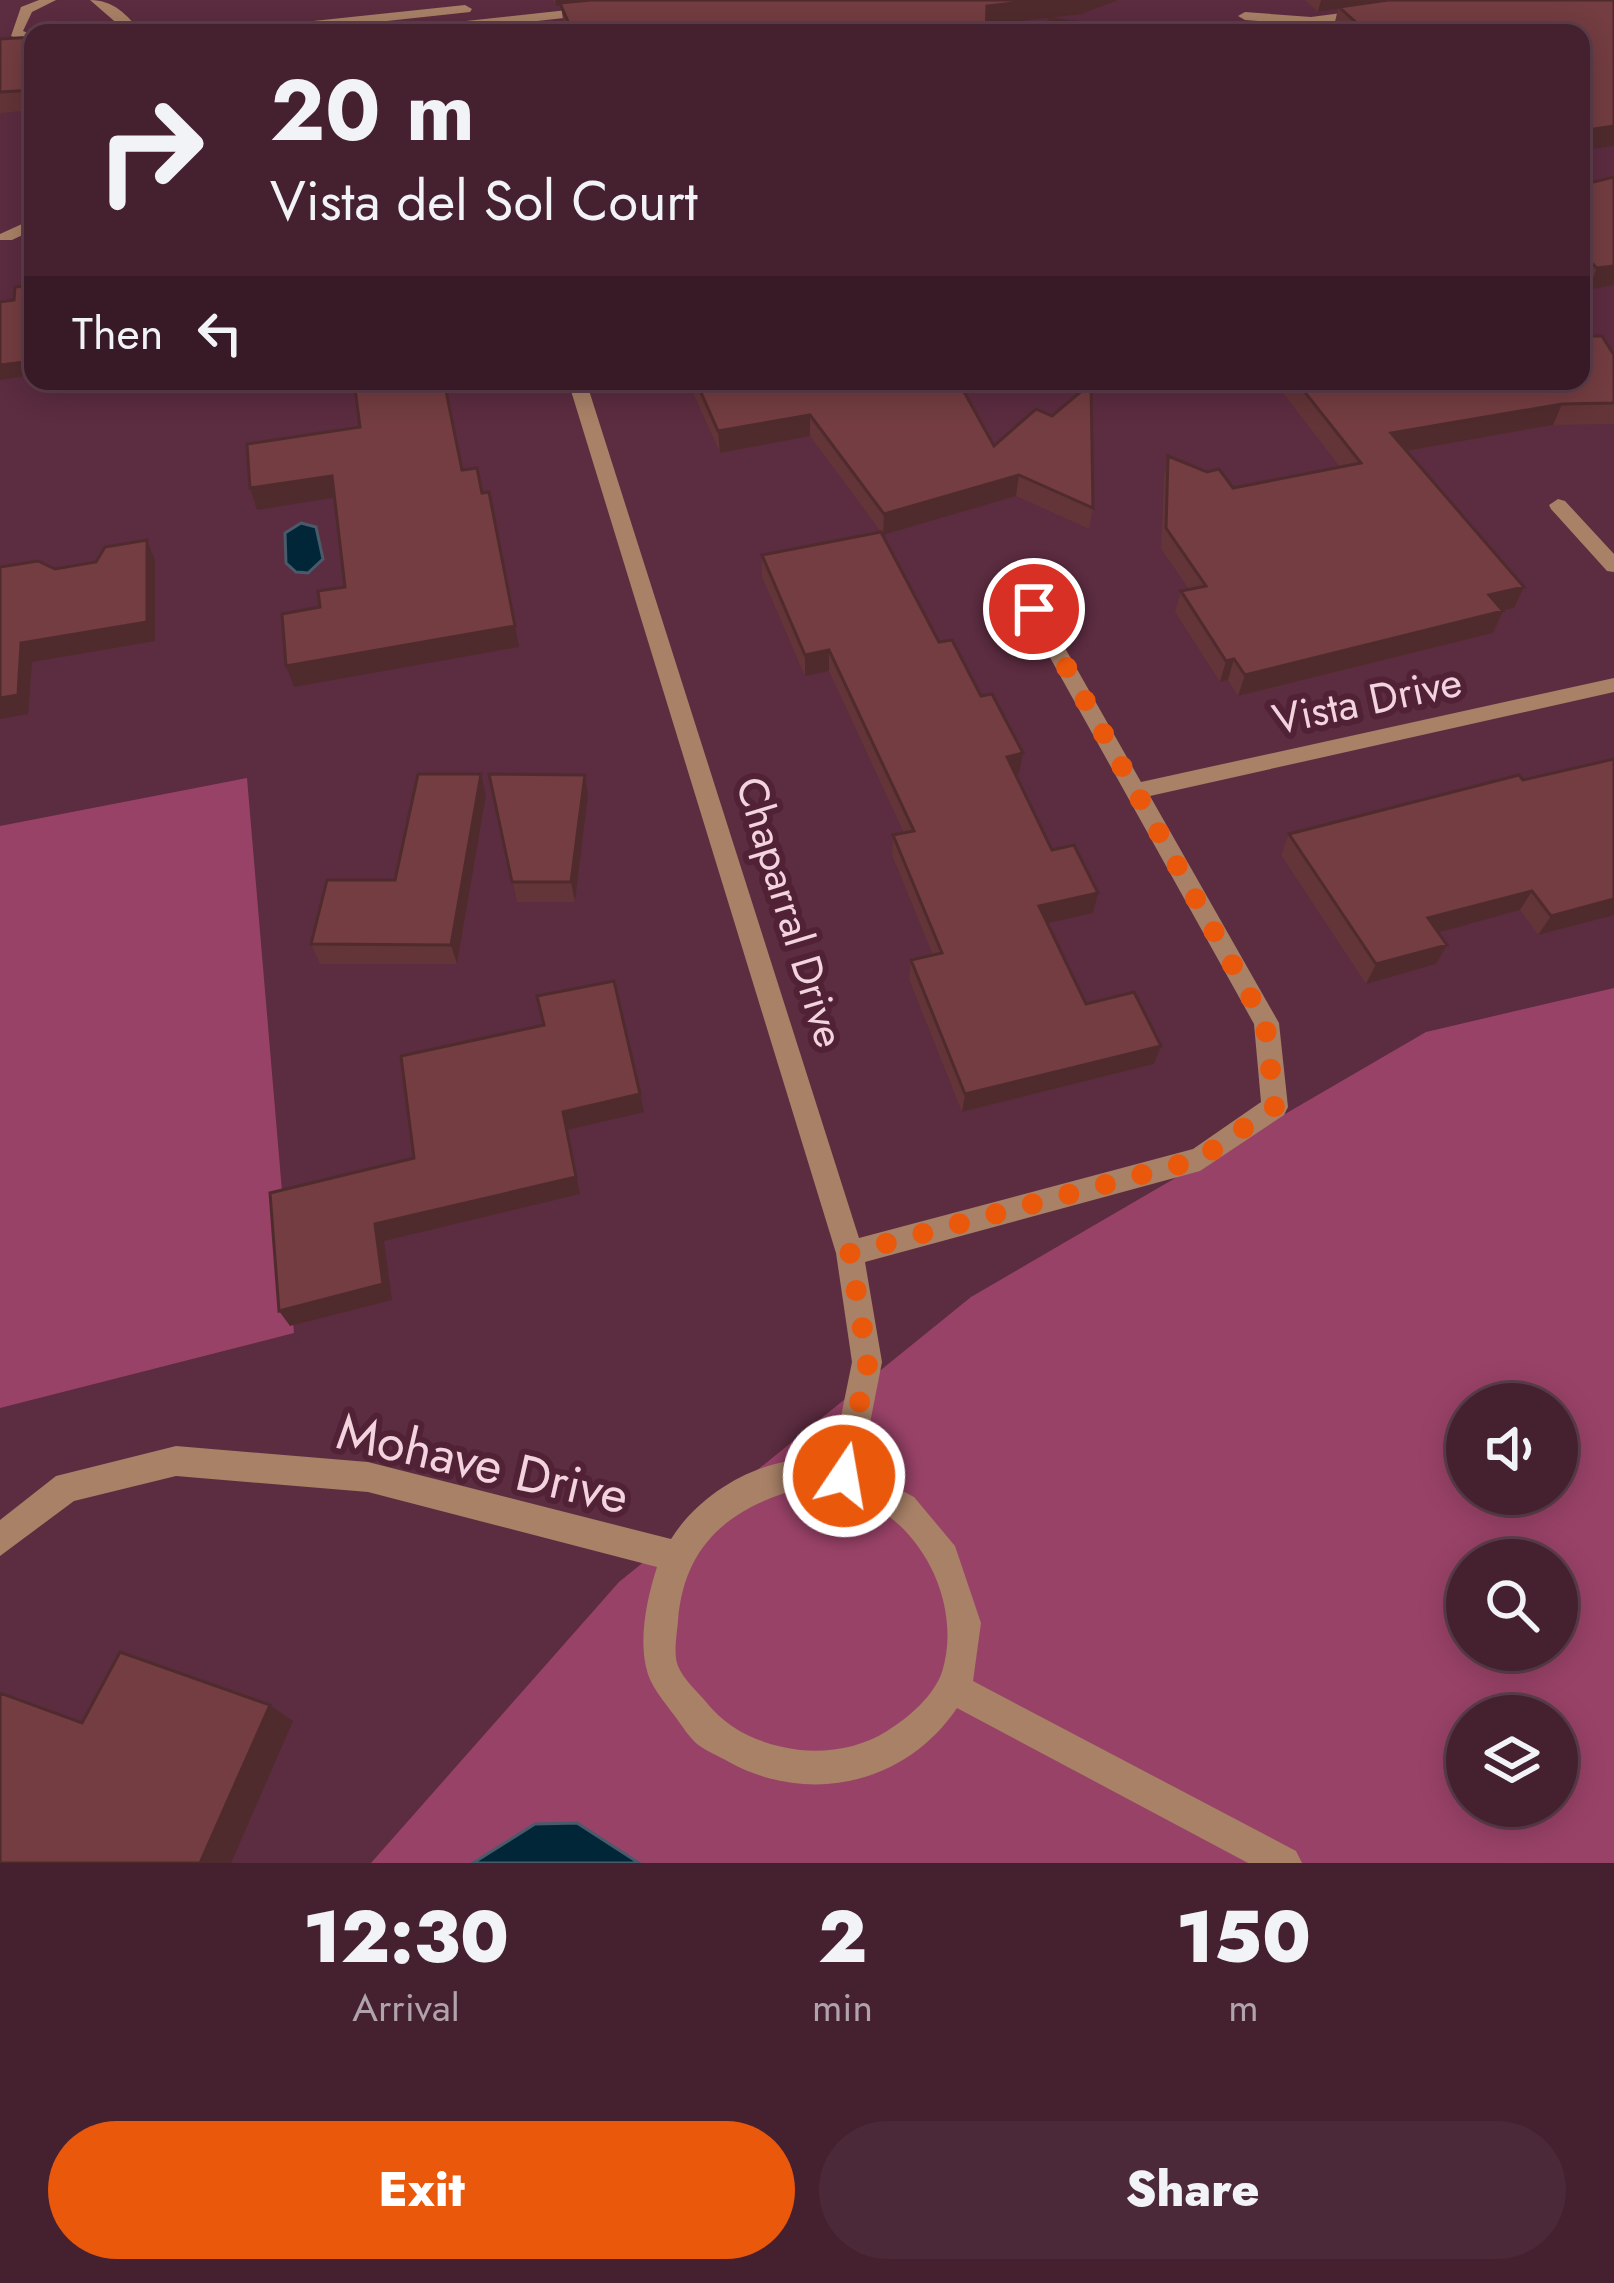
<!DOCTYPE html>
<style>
body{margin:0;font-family:Jost,sans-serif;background:#4c2938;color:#f1f3f6;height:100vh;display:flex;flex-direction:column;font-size:45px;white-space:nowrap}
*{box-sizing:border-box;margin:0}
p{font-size:39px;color:#b0a3ab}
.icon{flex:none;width:66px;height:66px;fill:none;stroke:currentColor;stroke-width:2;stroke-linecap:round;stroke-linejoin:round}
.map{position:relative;height:1863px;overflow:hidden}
.panel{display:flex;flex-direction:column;background:#452130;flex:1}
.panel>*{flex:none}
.guide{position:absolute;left:24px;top:24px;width:1566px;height:366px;border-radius:24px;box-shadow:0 6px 30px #0003,0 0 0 3px #5d3e4c;background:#452130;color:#f1f3f6;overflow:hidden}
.buttons{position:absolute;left:1446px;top:1383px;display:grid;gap:24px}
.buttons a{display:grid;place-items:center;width:132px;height:132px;border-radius:50%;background:#452130;box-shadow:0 6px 30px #0003,0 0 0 3px #5d3e4c;font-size:60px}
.pin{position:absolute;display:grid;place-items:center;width:102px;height:102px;color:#fff;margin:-51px;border:6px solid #fff;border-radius:50%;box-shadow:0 3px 12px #0007}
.me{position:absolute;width:132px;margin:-66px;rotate:12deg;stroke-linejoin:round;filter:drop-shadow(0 0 9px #0008)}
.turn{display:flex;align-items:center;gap:42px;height:252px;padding:0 48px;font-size:54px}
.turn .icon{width:156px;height:156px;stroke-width:2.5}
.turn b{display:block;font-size:84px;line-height:102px}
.then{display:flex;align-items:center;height:114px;padding:0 48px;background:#0003;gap:24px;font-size:45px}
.eta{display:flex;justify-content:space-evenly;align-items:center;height:204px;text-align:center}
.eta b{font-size:72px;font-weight:800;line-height:84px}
.primary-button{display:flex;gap:24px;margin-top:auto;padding:24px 48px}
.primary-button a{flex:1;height:138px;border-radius:72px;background:#ea580c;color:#fff;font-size:48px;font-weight:800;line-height:138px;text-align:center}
.primary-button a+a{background:#4c2938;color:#f1f3f6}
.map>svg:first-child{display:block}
.green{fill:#994268;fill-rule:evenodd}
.water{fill:#002638;stroke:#495a6a;stroke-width:3}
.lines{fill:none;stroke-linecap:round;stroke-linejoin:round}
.lane{fill:#a88167;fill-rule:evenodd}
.street{fill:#a88167;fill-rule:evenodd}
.wall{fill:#633438}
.shaded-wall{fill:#502b2e}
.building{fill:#733d41;stroke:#502b2e;stroke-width:3}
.route{stroke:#ea580c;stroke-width:21;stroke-dasharray:0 37.8}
.labels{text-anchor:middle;stroke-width:12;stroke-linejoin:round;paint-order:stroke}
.street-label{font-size:42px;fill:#f3d3de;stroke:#512135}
.near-street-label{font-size:51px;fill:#f3d3de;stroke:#512135}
</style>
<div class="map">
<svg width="1614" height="1863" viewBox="0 0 1614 1863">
<rect width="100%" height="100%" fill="#5c2c40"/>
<!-- green -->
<path class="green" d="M 247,778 L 294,1333 L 0,1408 L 0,826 Z
M 1614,988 L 1614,1863 L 371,1863 L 619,1582 L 971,1297 L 1426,1032 ZM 1467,1404 L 1557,1404 L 1557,1494 L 1467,1494 ZM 1467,1560 L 1557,1560 L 1557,1650 L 1467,1650 ZM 1467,1716 L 1557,1716 L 1557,1806 L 1467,1806 Z"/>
<!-- water -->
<path class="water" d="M 301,523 L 316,527 L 323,559 L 308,573 L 296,572 L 286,563 L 285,533 Z
M 577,1823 L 639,1863 L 473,1863 L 535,1824 Z"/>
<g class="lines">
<!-- lane -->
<path class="lane" d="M 39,0 L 56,0 L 32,12 L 23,31 L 33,35 L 33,44 L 11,36 L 21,7 Z
M 90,0 C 114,0 127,15 142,33 L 128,33 Z
M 465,5 L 472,9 L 470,12 L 276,33 L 231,33 L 238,29 Z"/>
<!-- street -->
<path class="street" d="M 595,7 L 600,8 L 600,14 L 466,29 L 459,25 L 466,21 Z
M 1365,10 L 1372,14 L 1370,17 L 1311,25 L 1245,20 L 1238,16 L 1245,12 L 1311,17 Z
M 33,219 L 33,230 L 12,240 L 0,240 L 0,234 Z
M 568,381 L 586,381 L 859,1238 L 1193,1149 L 1261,1102 L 1254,1024 L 1023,609 L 1026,604 L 1040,604 L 1141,782 L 1614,678 L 1614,692 L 1150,796 L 1279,1023 L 1288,1107 L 1284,1115 L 1200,1171 L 865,1262 L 882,1362 L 861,1469 L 914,1497 L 955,1546 L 981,1623 L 973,1681 L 1296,1851 L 1302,1863 L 1248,1863 L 957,1708 C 906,1784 809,1806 729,1762 C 719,1756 706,1751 697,1744 C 688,1736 681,1724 674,1715 C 663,1700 650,1686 646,1667 C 639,1636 647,1598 657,1567 L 368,1492 L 176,1476 L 74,1501 L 0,1556 L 0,1520 L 56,1476 L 176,1446 L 368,1462 L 671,1539 C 702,1489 772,1450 832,1461 L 852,1362 L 836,1253 ZM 805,1487 C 829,1491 853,1494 875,1507 C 929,1538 961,1611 942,1672 C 933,1697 909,1717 887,1731 C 862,1747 830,1753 800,1750 C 763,1745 730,1732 706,1702 C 698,1692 683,1679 678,1666 C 673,1654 677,1634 678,1621 C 684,1542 733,1506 805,1487 Z
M 1558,499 L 1565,501 L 1614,554 L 1614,572 L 1607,571 L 1551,509 L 1549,505 Z"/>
</g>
<!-- wall -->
<path class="wall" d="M 553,0 L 1118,0 L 1082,14 L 565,33 L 561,6 L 556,6 Z
M 1305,0 L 1614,0 L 1338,30 L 1334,26 L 1338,9 L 1318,12 Z
M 33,37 L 33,110 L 0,113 L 0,39 Z
M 1614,177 L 1614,285 L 1588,290 L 1581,283 L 1581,185 Z
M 1614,355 L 1614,424 L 1553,425 L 1406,451 L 1524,587 L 1514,608 L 1503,611 L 1493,633 L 1238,696 L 1228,680 L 1220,682 L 1175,612 L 1181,591 L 1189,589 L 1161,549 L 1164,477 L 1168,456 L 1233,488 L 1340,467 L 1283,393 L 1286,381 L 1581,381 Z
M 688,381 L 958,381 L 994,446 L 1093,508 L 1089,529 L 1016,496 L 883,535 L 939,642 L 1023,753 L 1019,774 L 1016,775 L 1052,850 L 1093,913 L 1047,923 L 1086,1004 L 1161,1046 L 1154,1064 L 962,1112 L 909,979 L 911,960 L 933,955 L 892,855 L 893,835 L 904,833 L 829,671 L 805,676 L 762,577 L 762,555 L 881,532 L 810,436 L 720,453 Z
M 481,774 L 486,795 L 457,964 L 320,964 L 311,944 L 395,880 Z
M 489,774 L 588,795 L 575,902 L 517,902 Z
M 1519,775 L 1614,915 L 1538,935 L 1520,910 L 1438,932 L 1447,945 L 1436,964 L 1366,984 L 1281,855 L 1289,834 Z"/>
<!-- shaded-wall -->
<path class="shaded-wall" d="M 555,0 L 613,0 L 556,6 Z
M 1039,0 L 1118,0 L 1082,14 L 986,25 L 987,6 Z
M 1321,0 L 1412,0 L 1339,7 L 1338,9 L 1318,12 Z
M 1614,126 L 1614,146 L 1581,150 L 1581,131 Z
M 1614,266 L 1614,285 L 1588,290 L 1597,268 Z
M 33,361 L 33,375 L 0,380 L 0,365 Z
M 1562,404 L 1553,425 L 1383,455 L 1391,433 Z
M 810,415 L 810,436 L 720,453 L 718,431 Z
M 1019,475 L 1016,496 L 883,535 L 884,514 Z
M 332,476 L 338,497 L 257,510 L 250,488 Z
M 489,492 L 519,647 L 294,687 L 286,666 Z
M 147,540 L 155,560 L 155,641 L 32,662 L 28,714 L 0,719 L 0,698 L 21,643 Z
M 1524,587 L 1514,608 L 1479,616 L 1489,595 Z
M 1503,611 L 1493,633 L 1238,696 L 1245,675 Z
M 829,650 L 829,671 L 805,676 L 805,655 Z
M 1234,659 L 1228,680 L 1220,682 L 1226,661 Z
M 1023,753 L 1019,774 L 1004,777 L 1007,757 Z
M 481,774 L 486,795 L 457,964 L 451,945 Z
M 585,775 L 588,795 L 575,902 L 571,882 Z
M 1532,891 L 1520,910 L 1418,938 L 1428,918 Z
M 1098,893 L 1093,913 L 1035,926 L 1039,906 Z
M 1614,899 L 1614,915 L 1538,935 L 1551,916 Z
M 1447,945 L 1436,964 L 1366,984 L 1376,964 Z
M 1161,1046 L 1154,1064 L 962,1112 L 965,1094 Z
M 640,1094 L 644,1112 L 567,1130 L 580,1194 L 384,1241 L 392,1300 L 290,1326 L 279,1311 L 375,1224 L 563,1112 Z
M 270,1705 L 293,1721 L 231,1863 L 200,1863 Z"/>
<!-- building -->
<path class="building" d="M 591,0 L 1039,0 L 987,6 L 986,33 L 567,33 L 564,24 L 569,24 L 560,3 Z
M 1388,0 L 1614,0 L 1614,126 L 1581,131 L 1581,33 L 1317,33 L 1361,27 L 1339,7 Z
M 1050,19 L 1167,33 L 1048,33 Z
M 33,37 L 33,90 L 0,92 L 0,39 Z
M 1614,177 L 1614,266 L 1597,268 L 1581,253 L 1581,185 Z
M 33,285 L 33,361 L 0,365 L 0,302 L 14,300 L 15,287 Z
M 1581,336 L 1602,336 L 1614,355 L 1614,403 L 1562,404 L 1391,433 L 1524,587 L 1489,595 L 1503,611 L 1245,675 L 1234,659 L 1226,661 L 1181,591 L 1206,586 L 1166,528 L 1168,456 L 1207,472 L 1219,469 L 1233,488 L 1361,463 L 1296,381 L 1581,381 Z
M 354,381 L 444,381 L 462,470 L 477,468 L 482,493 L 489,492 L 515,626 L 286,666 L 282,614 L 320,607 L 318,591 L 345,587 L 332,476 L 250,488 L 247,444 L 360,427 Z
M 696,381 L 958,381 L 994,446 L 1036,409 L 1052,416 L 1091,383 L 1093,508 L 1019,475 L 884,514 L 810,415 L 718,431 Z
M 881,532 L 939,642 L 952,640 L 981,696 L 992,694 L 1023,753 L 1007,757 L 1052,850 L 1074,845 L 1098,893 L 1039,906 L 1086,1004 L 1134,992 L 1161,1046 L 965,1094 L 911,960 L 942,953 L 893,835 L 914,831 L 829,650 L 805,655 L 762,555 Z
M 147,540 L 147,622 L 21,643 L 18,695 L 0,698 L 0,567 L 38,561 L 55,569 L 96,562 L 105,547 Z
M 1614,759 L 1614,899 L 1551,916 L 1532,891 L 1428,918 L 1447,945 L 1376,964 L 1289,834 L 1519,775 L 1523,780 Z
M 418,774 L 481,774 L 451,945 L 311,944 L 327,880 L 395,880 Z
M 489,774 L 585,775 L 571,882 L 512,882 Z
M 614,981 L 640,1094 L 563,1112 L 576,1177 L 375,1224 L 383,1284 L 279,1311 L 270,1193 L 414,1158 L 401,1056 L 544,1025 L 537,996 Z
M 120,1652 L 270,1705 L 200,1863 L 0,1863 L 0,1693 L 82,1723 Z"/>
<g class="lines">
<!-- route -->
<path class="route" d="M 844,1476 L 868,1362 L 850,1253 L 1200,1159 L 1275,1106 L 1265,1023 L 1034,609"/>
</g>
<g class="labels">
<!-- street labels -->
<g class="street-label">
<text transform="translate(1367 700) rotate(-12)" y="15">Vista Drive</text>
<text transform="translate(791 912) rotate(73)" y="15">Chaparral Drive</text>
</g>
<!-- near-street labels -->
<g class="near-street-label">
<text transform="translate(483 1463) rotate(13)" y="18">Mohave Drive</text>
</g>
</g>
</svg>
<div class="buttons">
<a><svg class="icon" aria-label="sound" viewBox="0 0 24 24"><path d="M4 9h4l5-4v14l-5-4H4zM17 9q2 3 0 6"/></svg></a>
<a><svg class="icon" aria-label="search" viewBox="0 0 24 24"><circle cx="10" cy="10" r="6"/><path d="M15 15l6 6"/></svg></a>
<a><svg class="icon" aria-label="layers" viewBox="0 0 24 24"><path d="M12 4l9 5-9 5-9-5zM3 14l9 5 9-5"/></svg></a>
</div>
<div class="pin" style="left:1034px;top:609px;background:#d93025"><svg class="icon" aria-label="arrive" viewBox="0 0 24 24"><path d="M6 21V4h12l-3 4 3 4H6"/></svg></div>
<svg class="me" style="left:844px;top:1476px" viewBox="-20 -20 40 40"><circle r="17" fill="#ea580c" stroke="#fff" stroke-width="3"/><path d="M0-11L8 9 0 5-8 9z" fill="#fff"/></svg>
<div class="guide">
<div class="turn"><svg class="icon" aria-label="right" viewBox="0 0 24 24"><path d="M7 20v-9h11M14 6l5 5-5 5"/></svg><div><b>20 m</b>Vista del Sol Court</div></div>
<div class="then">Then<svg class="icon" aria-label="left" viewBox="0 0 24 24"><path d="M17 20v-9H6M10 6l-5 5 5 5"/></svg></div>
</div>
</div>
<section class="panel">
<div class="eta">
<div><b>12:30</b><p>Arrival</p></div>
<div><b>2</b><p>min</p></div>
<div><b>150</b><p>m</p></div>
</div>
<div class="primary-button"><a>Exit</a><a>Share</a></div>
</section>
